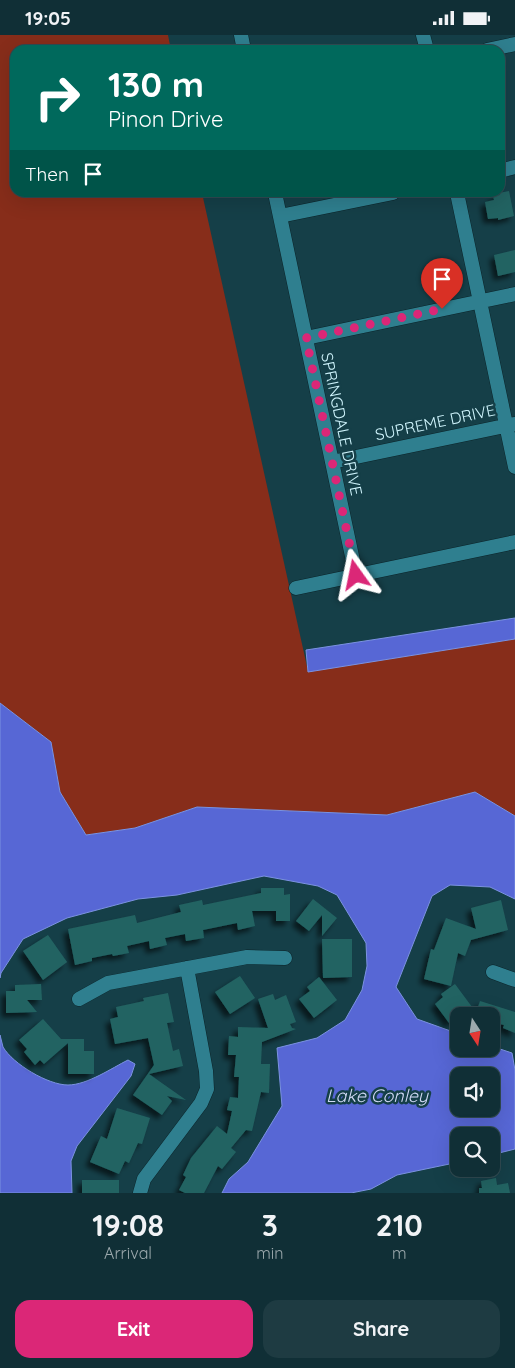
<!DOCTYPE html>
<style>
body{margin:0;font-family:Quicksand,sans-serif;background:#1e3b42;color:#f1f3f6;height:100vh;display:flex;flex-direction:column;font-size:19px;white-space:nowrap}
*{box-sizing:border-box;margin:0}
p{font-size:16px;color:#9ca9ad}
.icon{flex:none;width:28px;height:28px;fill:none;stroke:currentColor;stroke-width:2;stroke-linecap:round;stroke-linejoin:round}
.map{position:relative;height:1158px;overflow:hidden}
.drawer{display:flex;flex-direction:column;background:#102f36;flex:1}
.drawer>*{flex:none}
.hud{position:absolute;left:10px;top:10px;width:495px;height:152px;border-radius:15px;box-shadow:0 5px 20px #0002,0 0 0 1px #304a51;background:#00695c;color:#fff;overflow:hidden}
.needle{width:32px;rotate:168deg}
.controls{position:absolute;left:450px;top:972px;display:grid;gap:10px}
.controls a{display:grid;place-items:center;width:50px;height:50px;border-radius:10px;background:#102f36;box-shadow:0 5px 20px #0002,0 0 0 1px #304a51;font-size:25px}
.pin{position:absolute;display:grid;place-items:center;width:42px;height:42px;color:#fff;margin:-51px -21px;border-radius:50% 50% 50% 0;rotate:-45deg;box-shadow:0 0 5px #0007}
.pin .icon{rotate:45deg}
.me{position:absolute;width:55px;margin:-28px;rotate:348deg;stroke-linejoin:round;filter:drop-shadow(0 0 4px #0008)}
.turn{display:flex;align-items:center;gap:18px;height:105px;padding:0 15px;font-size:22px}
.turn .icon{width:65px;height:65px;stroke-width:2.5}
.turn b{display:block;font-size:35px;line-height:42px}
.then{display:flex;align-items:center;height:48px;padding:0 15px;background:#0003;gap:10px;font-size:19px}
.eta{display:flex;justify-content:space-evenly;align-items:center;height:85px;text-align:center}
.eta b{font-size:30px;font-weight:700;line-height:35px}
.action{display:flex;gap:10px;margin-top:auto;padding:10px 15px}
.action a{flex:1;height:58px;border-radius:15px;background:#db2777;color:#fff;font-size:20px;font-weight:700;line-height:58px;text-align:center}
.action a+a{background:#1e3b42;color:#f1f3f6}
.status{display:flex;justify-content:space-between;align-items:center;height:35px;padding:0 25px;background:#102f36;direction:ltr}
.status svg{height:14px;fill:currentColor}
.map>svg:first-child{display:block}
.green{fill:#872d1a}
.water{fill:#5767d5;stroke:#7b92e1;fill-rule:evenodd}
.building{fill:#236362;filter:url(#shadow)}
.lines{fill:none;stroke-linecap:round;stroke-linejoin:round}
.street-casing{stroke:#0b2429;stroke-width:15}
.street{stroke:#2f7f8f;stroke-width:14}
.route{stroke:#db2777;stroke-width:9;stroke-dasharray:0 16.2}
.labels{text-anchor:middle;stroke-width:5;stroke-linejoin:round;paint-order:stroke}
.street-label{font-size:16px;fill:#d0f5fd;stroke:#153f48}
.water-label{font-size:18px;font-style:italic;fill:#d3dbf7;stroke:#153f48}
</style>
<div class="status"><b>19:05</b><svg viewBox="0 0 49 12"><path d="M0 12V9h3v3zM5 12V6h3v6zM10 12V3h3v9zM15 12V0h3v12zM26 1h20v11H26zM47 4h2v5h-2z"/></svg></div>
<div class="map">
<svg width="515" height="1158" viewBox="0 0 515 1158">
<defs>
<filter id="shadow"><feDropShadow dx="-4.5" dy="4.5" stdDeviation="2.5" flood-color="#0009"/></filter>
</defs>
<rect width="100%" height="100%" fill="#153f48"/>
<!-- green -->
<path class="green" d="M 0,0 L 168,0 L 171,15 L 15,15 L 15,158 L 202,158 L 308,636 L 515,604 L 515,781 L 475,757 L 387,780 L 197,772 L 135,793 L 86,800 L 60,757 L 51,707 L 0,668 Z"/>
<!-- water -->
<path class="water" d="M 515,583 L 515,604 L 308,637 L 306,615 Z
M 0,668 L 51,707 L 60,757 L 86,800 L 135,793 L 197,772 L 387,780 L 475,757 L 515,781 L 515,864 L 490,852 L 450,850 L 432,861 L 396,952 L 417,984 L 459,999 L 459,1014 L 491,1014 L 491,1011 L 512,1018 L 515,1035 L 515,1114 L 491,1120 L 491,1101 L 459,1101 L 459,1127 L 397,1140 L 371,1154 L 351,1158 L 222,1158 L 229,1144 L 248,1127 L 282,1071 L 277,1013 L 317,1003 L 345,985 L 362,955 L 367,931 L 366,908 L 337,860 L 318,851 L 264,841 L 177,860 L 138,864 L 67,883 L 23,904 L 1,938 L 0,943 ZM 459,1041 L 491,1041 L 491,1074 L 459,1074 Z
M 0,1000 C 1,1004 2,1008 3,1012 C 13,1029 48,1050 68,1050 C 87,1050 112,1033 128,1025 L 135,1029 L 131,1041 L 77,1111 L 71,1126 L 72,1158 L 0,1158 Z"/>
<!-- building -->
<path class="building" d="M 509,156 L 514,181 L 498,185 L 498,183 L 488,184 L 485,167 L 494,165 L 493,161 L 500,160 L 499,158 Z
M 515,215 L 515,237 L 498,241 L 494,220 Z
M 261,853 L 284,853 L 284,860 L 290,859 L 290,886 L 276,886 L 276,876 L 252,876 L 255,891 L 238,895 L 237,888 L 203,895 L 204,903 L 186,906 L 185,899 L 165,903 L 167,910 L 150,914 L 149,906 L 127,911 L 129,918 L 113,921 L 112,919 L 92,923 L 92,926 L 75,930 L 68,894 L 135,880 L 137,888 L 181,877 L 179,870 L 202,865 L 203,870 L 261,858 Z
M 313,864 L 337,883 L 322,901 L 322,880 L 309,896 L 296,886 Z
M 501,865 L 508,895 L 471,905 L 465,921 L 458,918 L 451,951 L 424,944 L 431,914 L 434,915 L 446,883 L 476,894 L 471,873 Z
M 48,900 L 67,927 L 43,945 L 23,916 Z
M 322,904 L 352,904 L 352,942 L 323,943 Z
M 240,941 L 255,963 L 230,979 L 215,957 Z
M 319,942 L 337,965 L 314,983 L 299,964 L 310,956 L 307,952 Z
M 41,949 L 42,965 L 27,965 L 37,977 L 6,978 L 6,956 L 15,956 L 15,950 Z
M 455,949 L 472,972 L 449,988 L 435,969 L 443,962 L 441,959 Z
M 168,958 L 174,987 L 167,988 L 173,1016 L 179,1014 L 183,1031 L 149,1039 L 186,1065 L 167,1061 L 172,1066 L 162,1080 L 133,1060 L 154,1030 L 148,1003 L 115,1009 L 110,984 L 118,982 L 116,972 L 144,966 L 143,963 Z
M 273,959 L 275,965 L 286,960 L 296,987 L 290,989 L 292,993 L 296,994 L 262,1007 L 261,1029 L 270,1029 L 269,1058 L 261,1057 L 252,1096 L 246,1095 L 231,1113 L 236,1117 L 222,1134 L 218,1131 L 204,1158 L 185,1158 L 179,1155 L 186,1142 L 183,1140 L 191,1123 L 217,1091 L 227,1099 L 232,1076 L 227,1075 L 230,1062 L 238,1063 L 239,1042 L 234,1042 L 236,1020 L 228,1020 L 229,1001 L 238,1002 L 238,992 L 268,993 L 258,964 Z
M 480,966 L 515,977 L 515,998 L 503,993 L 504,990 L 491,987 L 491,981 L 475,981 Z
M 43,984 L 61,1004 L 84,1004 L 84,1016 L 94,1016 L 94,1039 L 68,1039 L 68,1008 L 44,1029 L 40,1025 L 35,1030 L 24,1017 L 27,1014 L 19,1005 Z
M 117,1073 L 150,1083 L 142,1109 L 138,1108 L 129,1128 L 125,1126 L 119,1139 L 90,1127 L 101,1101 L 107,1104 Z
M 496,1143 L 497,1150 L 508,1148 L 510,1158 L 479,1158 L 479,1153 L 482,1153 L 481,1146 Z
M 82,1145 L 119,1145 L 119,1158 L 82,1158 Z"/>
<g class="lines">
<!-- street casing -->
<g class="street-casing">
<path id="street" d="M 241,0 L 244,15
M 423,0 L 427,15
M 487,15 L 515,9
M 500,136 L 515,132
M 275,158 L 356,540
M 457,158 L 515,432
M 280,181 L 393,158
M 306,303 L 515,259
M 332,427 L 514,389
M 296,553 L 515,507
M 493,937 L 515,945
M 79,964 L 108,948 L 247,922 L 285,923
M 140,1158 L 144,1144 L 201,1068 L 207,1054 L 206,1036 L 187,933"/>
</g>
<!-- street -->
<use href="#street" class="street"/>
</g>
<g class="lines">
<!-- route -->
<path class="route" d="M 356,540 L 306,303 L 442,274"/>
</g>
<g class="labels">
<!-- street labels -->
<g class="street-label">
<text transform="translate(435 387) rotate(-12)" y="6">SUPREME DRIVE</text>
<text transform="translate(342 389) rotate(78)" y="6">SPRINGDALE DRIVE</text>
</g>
<!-- water labels -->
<g class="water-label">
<text x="377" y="1067">Lake Conley</text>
</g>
</g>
</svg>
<div class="controls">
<a><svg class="needle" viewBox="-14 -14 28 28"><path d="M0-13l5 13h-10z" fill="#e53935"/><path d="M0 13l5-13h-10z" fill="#9ca9ad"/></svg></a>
<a><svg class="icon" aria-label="sound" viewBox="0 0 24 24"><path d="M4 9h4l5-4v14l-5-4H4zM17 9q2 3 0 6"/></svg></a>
<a><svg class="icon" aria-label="search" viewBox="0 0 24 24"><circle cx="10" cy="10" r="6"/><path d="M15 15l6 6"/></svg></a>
</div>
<div class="pin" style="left:442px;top:274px;background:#d93025"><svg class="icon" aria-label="arrive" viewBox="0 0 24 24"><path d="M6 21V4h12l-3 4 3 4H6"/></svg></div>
<svg class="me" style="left:356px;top:540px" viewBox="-20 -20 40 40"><path d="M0-17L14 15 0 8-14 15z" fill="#db2777" stroke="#fff" stroke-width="4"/></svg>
<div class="hud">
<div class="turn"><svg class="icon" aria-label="right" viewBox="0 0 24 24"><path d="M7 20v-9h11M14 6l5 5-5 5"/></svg><div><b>130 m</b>Pinon Drive</div></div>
<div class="then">Then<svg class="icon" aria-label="arrive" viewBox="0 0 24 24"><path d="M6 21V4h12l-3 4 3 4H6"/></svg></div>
</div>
</div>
<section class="drawer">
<div class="eta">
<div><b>19:08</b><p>Arrival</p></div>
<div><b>3</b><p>min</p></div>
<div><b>210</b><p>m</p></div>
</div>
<div class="action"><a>Exit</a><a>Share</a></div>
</section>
